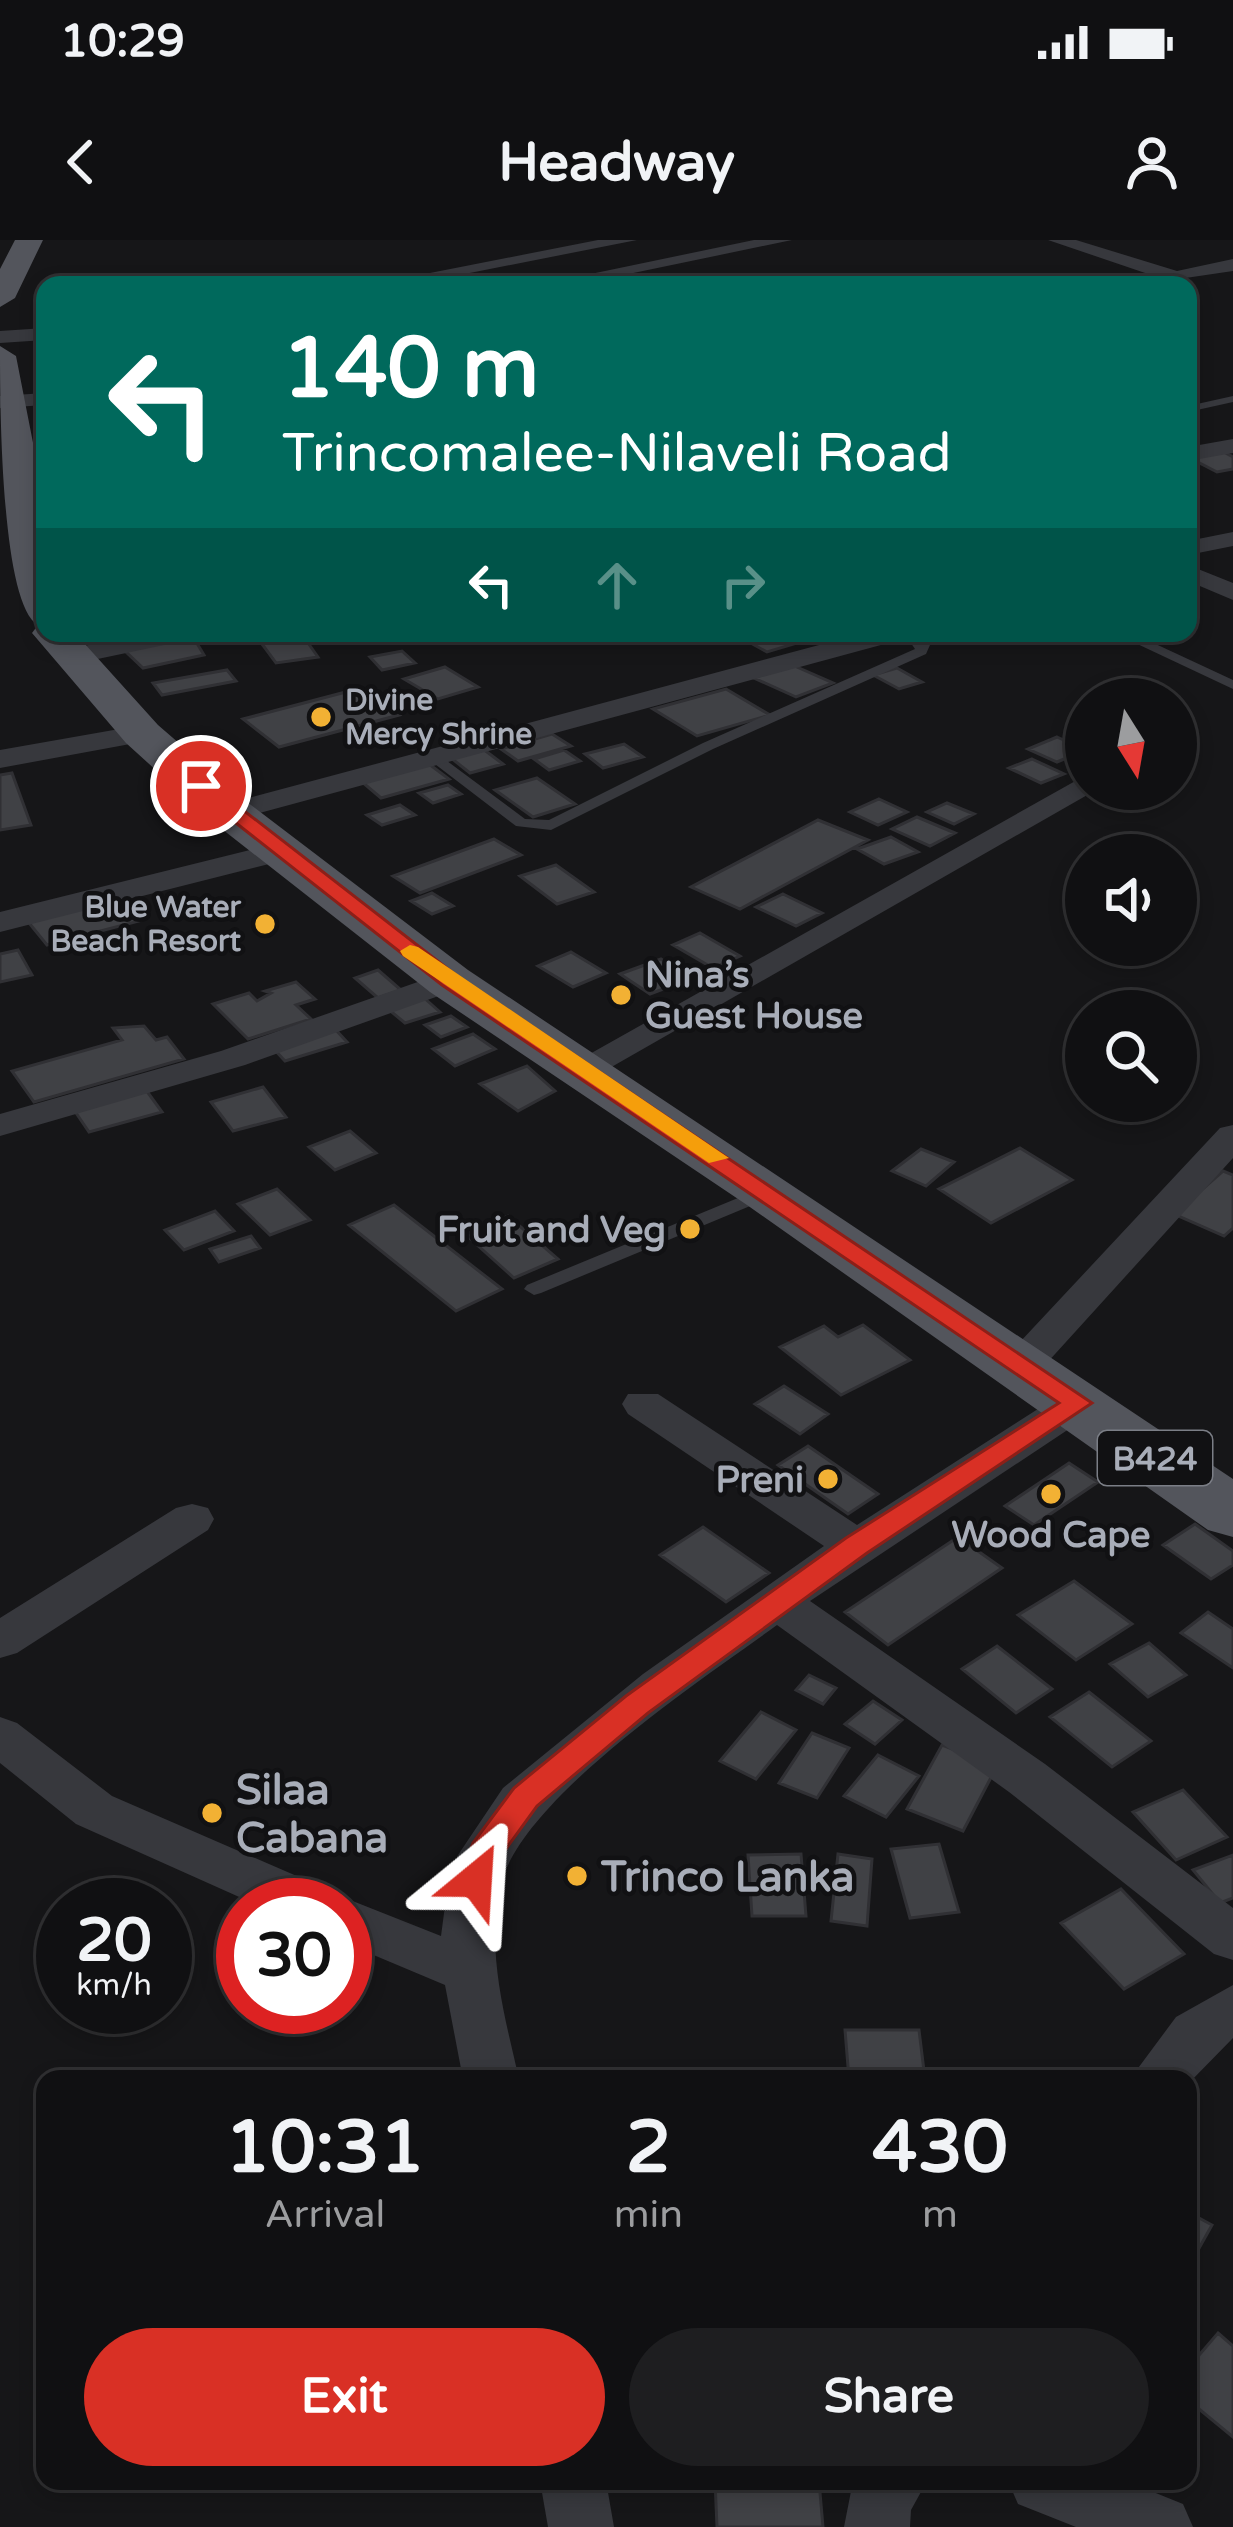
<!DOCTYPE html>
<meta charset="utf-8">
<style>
body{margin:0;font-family:"Varela Round",sans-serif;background:#1e1e20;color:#f1f3f6;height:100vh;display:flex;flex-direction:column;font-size:45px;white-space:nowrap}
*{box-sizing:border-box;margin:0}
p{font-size:39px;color:#9c9d9f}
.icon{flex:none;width:66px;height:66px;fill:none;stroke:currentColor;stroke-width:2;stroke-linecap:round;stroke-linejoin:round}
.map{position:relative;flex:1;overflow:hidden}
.sheet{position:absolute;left:36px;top:1830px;width:1161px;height:420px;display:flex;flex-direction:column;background:#101012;border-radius:24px;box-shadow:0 6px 18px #0003,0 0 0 3px #303032}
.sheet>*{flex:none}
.hud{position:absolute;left:36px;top:36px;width:1161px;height:366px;border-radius:24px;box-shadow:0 6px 18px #0003,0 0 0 3px #303032;background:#00695c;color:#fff;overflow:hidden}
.needle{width:78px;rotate:169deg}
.controls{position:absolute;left:1065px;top:438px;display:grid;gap:24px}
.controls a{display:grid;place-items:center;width:132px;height:132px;border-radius:50%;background:#101012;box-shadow:0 6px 18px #0003,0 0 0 3px #303032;font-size:60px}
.speed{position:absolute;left:36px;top:1638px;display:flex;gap:24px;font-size:60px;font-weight:700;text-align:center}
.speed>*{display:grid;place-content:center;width:156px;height:156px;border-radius:50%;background:#101012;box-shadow:0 6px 18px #0003,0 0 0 3px #303032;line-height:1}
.speed small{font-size:30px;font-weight:400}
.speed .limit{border:18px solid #d22;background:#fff;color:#111}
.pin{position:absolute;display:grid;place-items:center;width:102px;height:102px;color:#fff;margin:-51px;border:6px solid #fff;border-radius:50%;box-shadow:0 3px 12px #0007}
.me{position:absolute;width:132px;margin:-66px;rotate:27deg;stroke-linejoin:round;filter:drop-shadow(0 0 9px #0008)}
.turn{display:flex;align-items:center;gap:42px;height:252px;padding:0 48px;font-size:54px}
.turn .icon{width:156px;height:156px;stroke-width:2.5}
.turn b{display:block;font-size:84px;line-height:102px}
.lanes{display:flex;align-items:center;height:114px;padding:0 48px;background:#0003;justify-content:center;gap:60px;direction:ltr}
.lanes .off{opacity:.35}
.eta{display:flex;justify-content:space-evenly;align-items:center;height:204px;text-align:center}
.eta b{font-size:72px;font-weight:800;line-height:84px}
.primary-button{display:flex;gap:24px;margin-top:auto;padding:24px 48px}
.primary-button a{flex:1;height:138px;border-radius:72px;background:#d93025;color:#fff;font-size:48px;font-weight:800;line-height:138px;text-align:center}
.primary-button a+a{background:#1e1e20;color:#f1f3f6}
.status{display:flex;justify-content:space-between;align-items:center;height:84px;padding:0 60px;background:#101012;direction:ltr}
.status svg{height:33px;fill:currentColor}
header{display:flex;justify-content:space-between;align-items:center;height:156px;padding:0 48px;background:#101012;font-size:54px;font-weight:800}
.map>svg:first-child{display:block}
.building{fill:#404145;stroke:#303034;stroke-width:3}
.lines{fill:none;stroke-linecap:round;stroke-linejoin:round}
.service{fill:#37383d;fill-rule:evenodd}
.minor{fill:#37383d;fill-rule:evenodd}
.primary{fill:#53555c;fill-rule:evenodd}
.route{fill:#d93025;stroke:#8d1f18;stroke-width:3}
.slow{fill:#f59e0b}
.poi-dot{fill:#f2b134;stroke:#111113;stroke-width:4.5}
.labels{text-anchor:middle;stroke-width:9;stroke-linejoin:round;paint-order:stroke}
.far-poi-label{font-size:30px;font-weight:bold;fill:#a8adb8;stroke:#111113;text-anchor:start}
.shield{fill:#111113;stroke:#7b7e86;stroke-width:3}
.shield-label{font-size:33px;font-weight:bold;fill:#a8adb8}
.poi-label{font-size:36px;font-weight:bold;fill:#a8adb8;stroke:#111113;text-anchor:end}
.near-poi-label{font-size:42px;font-weight:bold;fill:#a8adb8;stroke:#111113;text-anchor:start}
</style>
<div class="status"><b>10:29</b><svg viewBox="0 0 49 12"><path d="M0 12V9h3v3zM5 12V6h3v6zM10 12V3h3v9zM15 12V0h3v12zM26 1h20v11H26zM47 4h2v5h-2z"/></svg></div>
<header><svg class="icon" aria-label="back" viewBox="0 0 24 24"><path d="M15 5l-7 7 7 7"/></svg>Headway<svg class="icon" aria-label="person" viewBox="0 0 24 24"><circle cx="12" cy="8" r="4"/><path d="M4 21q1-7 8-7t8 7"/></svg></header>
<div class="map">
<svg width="1233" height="2287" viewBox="0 0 1233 2287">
<rect width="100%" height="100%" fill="#161618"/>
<!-- building -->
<path class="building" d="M 1220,210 L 1233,217 L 1233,229 L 1217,232 L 1188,217 Z
M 301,393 L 318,417 L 276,423 L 259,400 Z
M 750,393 L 788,393 L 804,401 L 767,412 L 738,396 Z
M 192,395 L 204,415 L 143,428 L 124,410 Z
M 402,411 L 415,423 L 382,430 L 370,417 Z
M 790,424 L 833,443 L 796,457 L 754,438 Z
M 445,427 L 478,447 L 438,459 L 404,439 Z
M 897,428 L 922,442 L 899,449 L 873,435 Z
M 227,430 L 236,441 L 162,455 L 153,443 Z
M 361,448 L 399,475 L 279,507 L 243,479 Z
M 726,449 L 770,475 L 697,496 L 653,469 Z
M 552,494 L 571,506 L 518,521 L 501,509 Z
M 1057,497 L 1086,510 L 1057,522 L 1028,509 Z
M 624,504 L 643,517 L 603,528 L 585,514 Z
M 483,509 L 503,524 L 470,533 L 451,518 Z
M 564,510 L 580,521 L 549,530 L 534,519 Z
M 1032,519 L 1064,534 L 1041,543 L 1009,528 Z
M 429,524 L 449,539 L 381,558 L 362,542 Z
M 12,533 L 31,585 L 0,590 L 0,535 Z
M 537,538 L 575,564 L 533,577 L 495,550 Z
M 448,545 L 461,554 L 433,563 L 419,553 Z
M 879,559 L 907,572 L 878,585 L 850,572 Z
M 947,563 L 974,574 L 954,584 L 927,572 Z
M 400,565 L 415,575 L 382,585 L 367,575 Z
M 917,577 L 955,593 L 930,606 L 892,589 Z
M 818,580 L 868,600 L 740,669 L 691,647 Z
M 891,597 L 918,612 L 884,624 L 857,609 Z
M 494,599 L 521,615 L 420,653 L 393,636 Z
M 556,625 L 594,652 L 557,664 L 520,636 Z
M 432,653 L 453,666 L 432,674 L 411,661 Z
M 783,654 L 822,673 L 796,686 L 756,667 Z
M 121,661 L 139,681 L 47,705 L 25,678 Z
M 700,693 L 740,716 L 713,728 L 673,705 Z
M 18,710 L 32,735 L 0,742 L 0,714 Z
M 571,712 L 606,733 L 573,747 L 538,726 Z
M 661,719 L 690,739 L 650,754 L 620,734 Z
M 378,730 L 401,750 L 378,758 L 355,738 Z
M 296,742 L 315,759 L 296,765 L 311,779 L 248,799 L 213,764 L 249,753 L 257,761 L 271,753 L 265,751 Z
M 423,757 L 440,772 L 405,783 L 388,769 Z
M 451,776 L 467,787 L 441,797 L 425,785 Z
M 144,786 L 156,800 L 167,797 L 184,819 L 34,862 L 12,831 L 122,800 L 113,788 Z
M 335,789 L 347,802 L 285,821 L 272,807 Z
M 473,794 L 495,809 L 455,826 L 433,809 Z
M 527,826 L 555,851 L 518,871 L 480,844 Z
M 263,847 L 286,877 L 233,891 L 211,862 Z
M 146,850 L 162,872 L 89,892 L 74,870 Z
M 350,891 L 376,913 L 335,930 L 309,907 Z
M 1020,908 L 1072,940 L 991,983 L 939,949 Z
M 921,909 L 954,922 L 926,946 L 892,931 Z
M 1223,931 L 1233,935 L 1233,988 L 1224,996 L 1174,974 Z
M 277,949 L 310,980 L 270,995 L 238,964 Z
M 394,965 L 502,1049 L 456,1071 L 349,985 Z
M 215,971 L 234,991 L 184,1010 L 165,990 Z
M 508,976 L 558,1019 L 514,1038 L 465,994 Z
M 251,996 L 260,1008 L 219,1022 L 210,1009 Z
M 863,1085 L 910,1120 L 841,1155 L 780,1107 L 824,1086 L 838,1097 Z
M 784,1146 L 828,1174 L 800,1194 L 755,1164 Z
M 808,1206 L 878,1254 L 848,1274 L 778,1225 Z
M 1069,1223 L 1098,1242 L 1034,1285 L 1005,1266 Z
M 1195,1284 L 1233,1311 L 1233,1325 L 1211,1339 L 1163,1305 Z
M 703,1287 L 769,1333 L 726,1362 L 660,1315 Z
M 958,1297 L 1002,1328 L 888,1405 L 845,1372 Z
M 1074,1341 L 1132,1384 L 1076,1420 L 1018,1375 Z
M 1208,1372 L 1233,1389 L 1233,1428 L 1181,1393 Z
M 1149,1403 L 1186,1435 L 1148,1457 L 1110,1424 Z
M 997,1406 L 1052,1449 L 1016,1473 L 962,1429 Z
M 809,1435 L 836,1448 L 823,1464 L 796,1450 Z
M 1089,1452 L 1151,1501 L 1112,1527 L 1050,1477 Z
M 873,1461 L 902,1480 L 875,1504 L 845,1484 Z
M 761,1472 L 796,1490 L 756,1539 L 720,1521 Z
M 812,1493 L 849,1508 L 817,1558 L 779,1543 Z
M 942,1505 L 997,1526 L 963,1591 L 907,1569 Z
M 878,1515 L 919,1536 L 886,1577 L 844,1556 Z
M 1183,1550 L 1227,1597 L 1176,1620 L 1133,1572 Z
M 939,1604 L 959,1672 L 910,1678 L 891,1609 Z
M 801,1614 L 806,1676 L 752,1676 L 748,1615 Z
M 838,1614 L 872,1619 L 867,1686 L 831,1681 Z
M 1233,1615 L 1233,1658 L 1220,1663 L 1193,1630 Z
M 1121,1649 L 1184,1714 L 1124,1749 L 1061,1683 Z
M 845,1790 L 919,1790 L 925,1839 L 849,1839 Z
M 1188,1972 L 1212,1985 L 1188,2028 Z
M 1218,2093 L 1233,2106 L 1233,2197 L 1188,2160 L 1188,2128 Z
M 715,2241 L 819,2241 L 823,2287 L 717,2287 Z"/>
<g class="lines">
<!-- service -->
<path class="service" d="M 1233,156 L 1233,162 L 1188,172 L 1188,166 Z
M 904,393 L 918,393 L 930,405 L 926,414 L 713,509 L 551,590 L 516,586 L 427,518 L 439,515 L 525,579 L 549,580 L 703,503 L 915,409 Z
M 1114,393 L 1132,393 L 1233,440 L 1233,449 Z
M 767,946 L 776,952 L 774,956 L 541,1053 L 534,1055 L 524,1049 L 527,1045 Z"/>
<!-- minor -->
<path class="minor" d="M 598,0 L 637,0 L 409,45 L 369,45 Z
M 754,0 L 792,0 L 590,42 L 581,36 Z
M 1048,0 L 1076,0 L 1177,31 L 1233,19 L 1233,31 L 1138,45 L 1139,39 L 1154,36 Z
M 45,88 L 45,100 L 0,103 L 0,91 Z
M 45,153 L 45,165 L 0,168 L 0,156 Z
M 1233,199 L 1233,213 L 1188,221 L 1188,207 Z
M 45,203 L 45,217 L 17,220 L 6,213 Z
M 1233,292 L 1233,306 L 1188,315 L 1188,301 Z
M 1188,325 L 1233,343 L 1233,360 L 1188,341 Z
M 146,393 L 197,393 L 193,399 L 69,425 L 56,417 L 60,411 Z
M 864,393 L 907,393 L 903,399 L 241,578 L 230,581 L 215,572 L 219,566 Z
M 142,485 L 152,488 L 152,500 L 0,528 L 0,510 Z
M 1086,535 L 1086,549 L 1096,550 L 594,837 L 581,840 L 563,829 Z
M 278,603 L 293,612 L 289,619 L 0,692 L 0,672 Z
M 449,731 L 461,734 L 466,741 L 461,748 L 245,825 L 0,896 L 0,874 L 221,811 Z
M 1233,885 L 1233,918 L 1036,1135 L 1006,1135 L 1000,1126 L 1006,1117 L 1220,888 Z
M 1078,1149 L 1093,1153 L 1099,1163 L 1093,1173 L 810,1361 L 1045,1524 L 1233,1668 L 1233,1720 L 1214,1714 L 1009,1552 L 777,1385 C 703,1439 518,1560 500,1648 C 486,1712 505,1777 519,1839 L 463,1839 L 445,1745 L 345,1703 L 345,1665 L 257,1665 L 76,1584 L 0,1523 L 0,1477 L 17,1483 L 112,1556 L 329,1650 L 335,1662 L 345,1658 L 441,1696 L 448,1643 L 458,1615 L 503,1548 L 643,1434 L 824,1306 L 628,1174 L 622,1164 L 628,1154 L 658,1154 L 857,1285 L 1063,1153 Z
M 192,1264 L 208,1268 L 214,1279 L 208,1290 L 17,1413 L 0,1418 L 0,1378 L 176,1268 Z
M 1233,1745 L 1233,1798 L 1188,1844 L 1188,1839 L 1130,1839 L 1176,1777 Z
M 540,2241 L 606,2241 L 614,2287 L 548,2287 Z
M 853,2241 L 927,2241 L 911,2270 L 910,2287 L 844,2287 Z
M 1008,2241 L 1126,2241 L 1183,2264 L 1193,2287 L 1076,2287 L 1018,2264 Z"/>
<!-- primary -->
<path class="primary" d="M 15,0 L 43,0 L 15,58 L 0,67 L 0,29 Z
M 0,106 L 16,116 L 35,213 L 45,393 L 75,393 L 158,485 L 247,562 L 468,730 L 1233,1239 L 1233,1297 L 1208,1290 L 747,965 L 430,752 L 213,582 L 126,503 L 32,393 L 38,385 C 0,364 0,157 0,106 Z"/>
</g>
<!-- route -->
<path class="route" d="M 194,542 L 207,542 L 457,736 L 1092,1163 L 867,1313 L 648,1473 L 537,1566 L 500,1617 L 488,1649 L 464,1649 L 459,1640 L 473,1603 L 514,1548 L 626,1456 L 846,1298 L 1059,1163 L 442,745 L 194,550 Z"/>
<!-- slow -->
<path class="slow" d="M 410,705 L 418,707 L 729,918 L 709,923 L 403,716 L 400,711 Z"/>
<!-- markers -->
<g class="poi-dot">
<circle cx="321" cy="477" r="12"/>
<circle cx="265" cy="684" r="12"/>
<circle cx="621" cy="755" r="12"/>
<circle cx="690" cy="989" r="12"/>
<circle cx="828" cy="1239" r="12"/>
<circle cx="1051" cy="1254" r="12"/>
<circle cx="212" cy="1573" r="12"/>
<circle cx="577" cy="1636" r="12"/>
</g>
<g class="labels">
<!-- far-poi labels -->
<g class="far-poi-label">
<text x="345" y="470">Divine<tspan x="345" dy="34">Mercy Shrine</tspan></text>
<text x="241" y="677" text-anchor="end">Blue Water<tspan x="241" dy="34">Beach Resort</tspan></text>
</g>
<!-- shield labels -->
<rect class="shield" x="1098" y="1191" width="114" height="54" rx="9"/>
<g class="shield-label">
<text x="1155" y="1230">B424</text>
</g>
<!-- poi labels -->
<g class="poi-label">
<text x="645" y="747" text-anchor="start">Nina’s<tspan x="645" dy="41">Guest House</tspan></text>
<text x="666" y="1002">Fruit and Veg</text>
<text x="804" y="1252">Preni</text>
<text x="1051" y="1307" text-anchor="middle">Wood Cape</text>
</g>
<!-- near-poi labels -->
<g class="near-poi-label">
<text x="236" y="1564">Silaa<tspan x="236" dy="48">Cabana</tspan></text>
<text x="601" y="1651">Trinco Lanka</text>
</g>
</g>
</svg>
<div class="controls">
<a><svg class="needle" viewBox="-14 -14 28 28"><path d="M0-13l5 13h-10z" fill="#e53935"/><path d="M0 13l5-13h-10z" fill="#9c9d9f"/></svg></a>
<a><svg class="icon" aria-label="sound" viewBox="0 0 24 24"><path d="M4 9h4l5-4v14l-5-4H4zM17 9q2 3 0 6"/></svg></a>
<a><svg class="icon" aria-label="search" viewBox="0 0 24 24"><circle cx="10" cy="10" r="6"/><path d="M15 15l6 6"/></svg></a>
</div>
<div class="speed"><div>20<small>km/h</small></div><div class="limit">30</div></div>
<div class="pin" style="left:201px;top:546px;background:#d93025"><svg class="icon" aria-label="arrive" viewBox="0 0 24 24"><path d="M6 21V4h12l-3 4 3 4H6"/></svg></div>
<svg class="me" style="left:476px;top:1640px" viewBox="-20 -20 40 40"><path d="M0-17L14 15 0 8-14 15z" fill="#d93025" stroke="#fff" stroke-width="4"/></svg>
<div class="hud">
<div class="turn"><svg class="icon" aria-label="left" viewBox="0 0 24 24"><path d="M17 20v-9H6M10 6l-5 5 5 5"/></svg><div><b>140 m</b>Trincomalee-Nilaveli Road</div></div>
<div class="lanes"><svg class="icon" aria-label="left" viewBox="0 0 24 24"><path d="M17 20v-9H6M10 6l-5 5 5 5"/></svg><svg class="icon off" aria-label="ahead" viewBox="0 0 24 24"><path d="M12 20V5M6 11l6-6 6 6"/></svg><svg class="icon off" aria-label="right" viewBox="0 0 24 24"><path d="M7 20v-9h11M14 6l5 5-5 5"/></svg></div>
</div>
<section class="sheet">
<div class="eta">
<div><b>10:31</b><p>Arrival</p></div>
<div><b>2</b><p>min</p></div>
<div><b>430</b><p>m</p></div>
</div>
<div class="primary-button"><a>Exit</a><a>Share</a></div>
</section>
</div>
